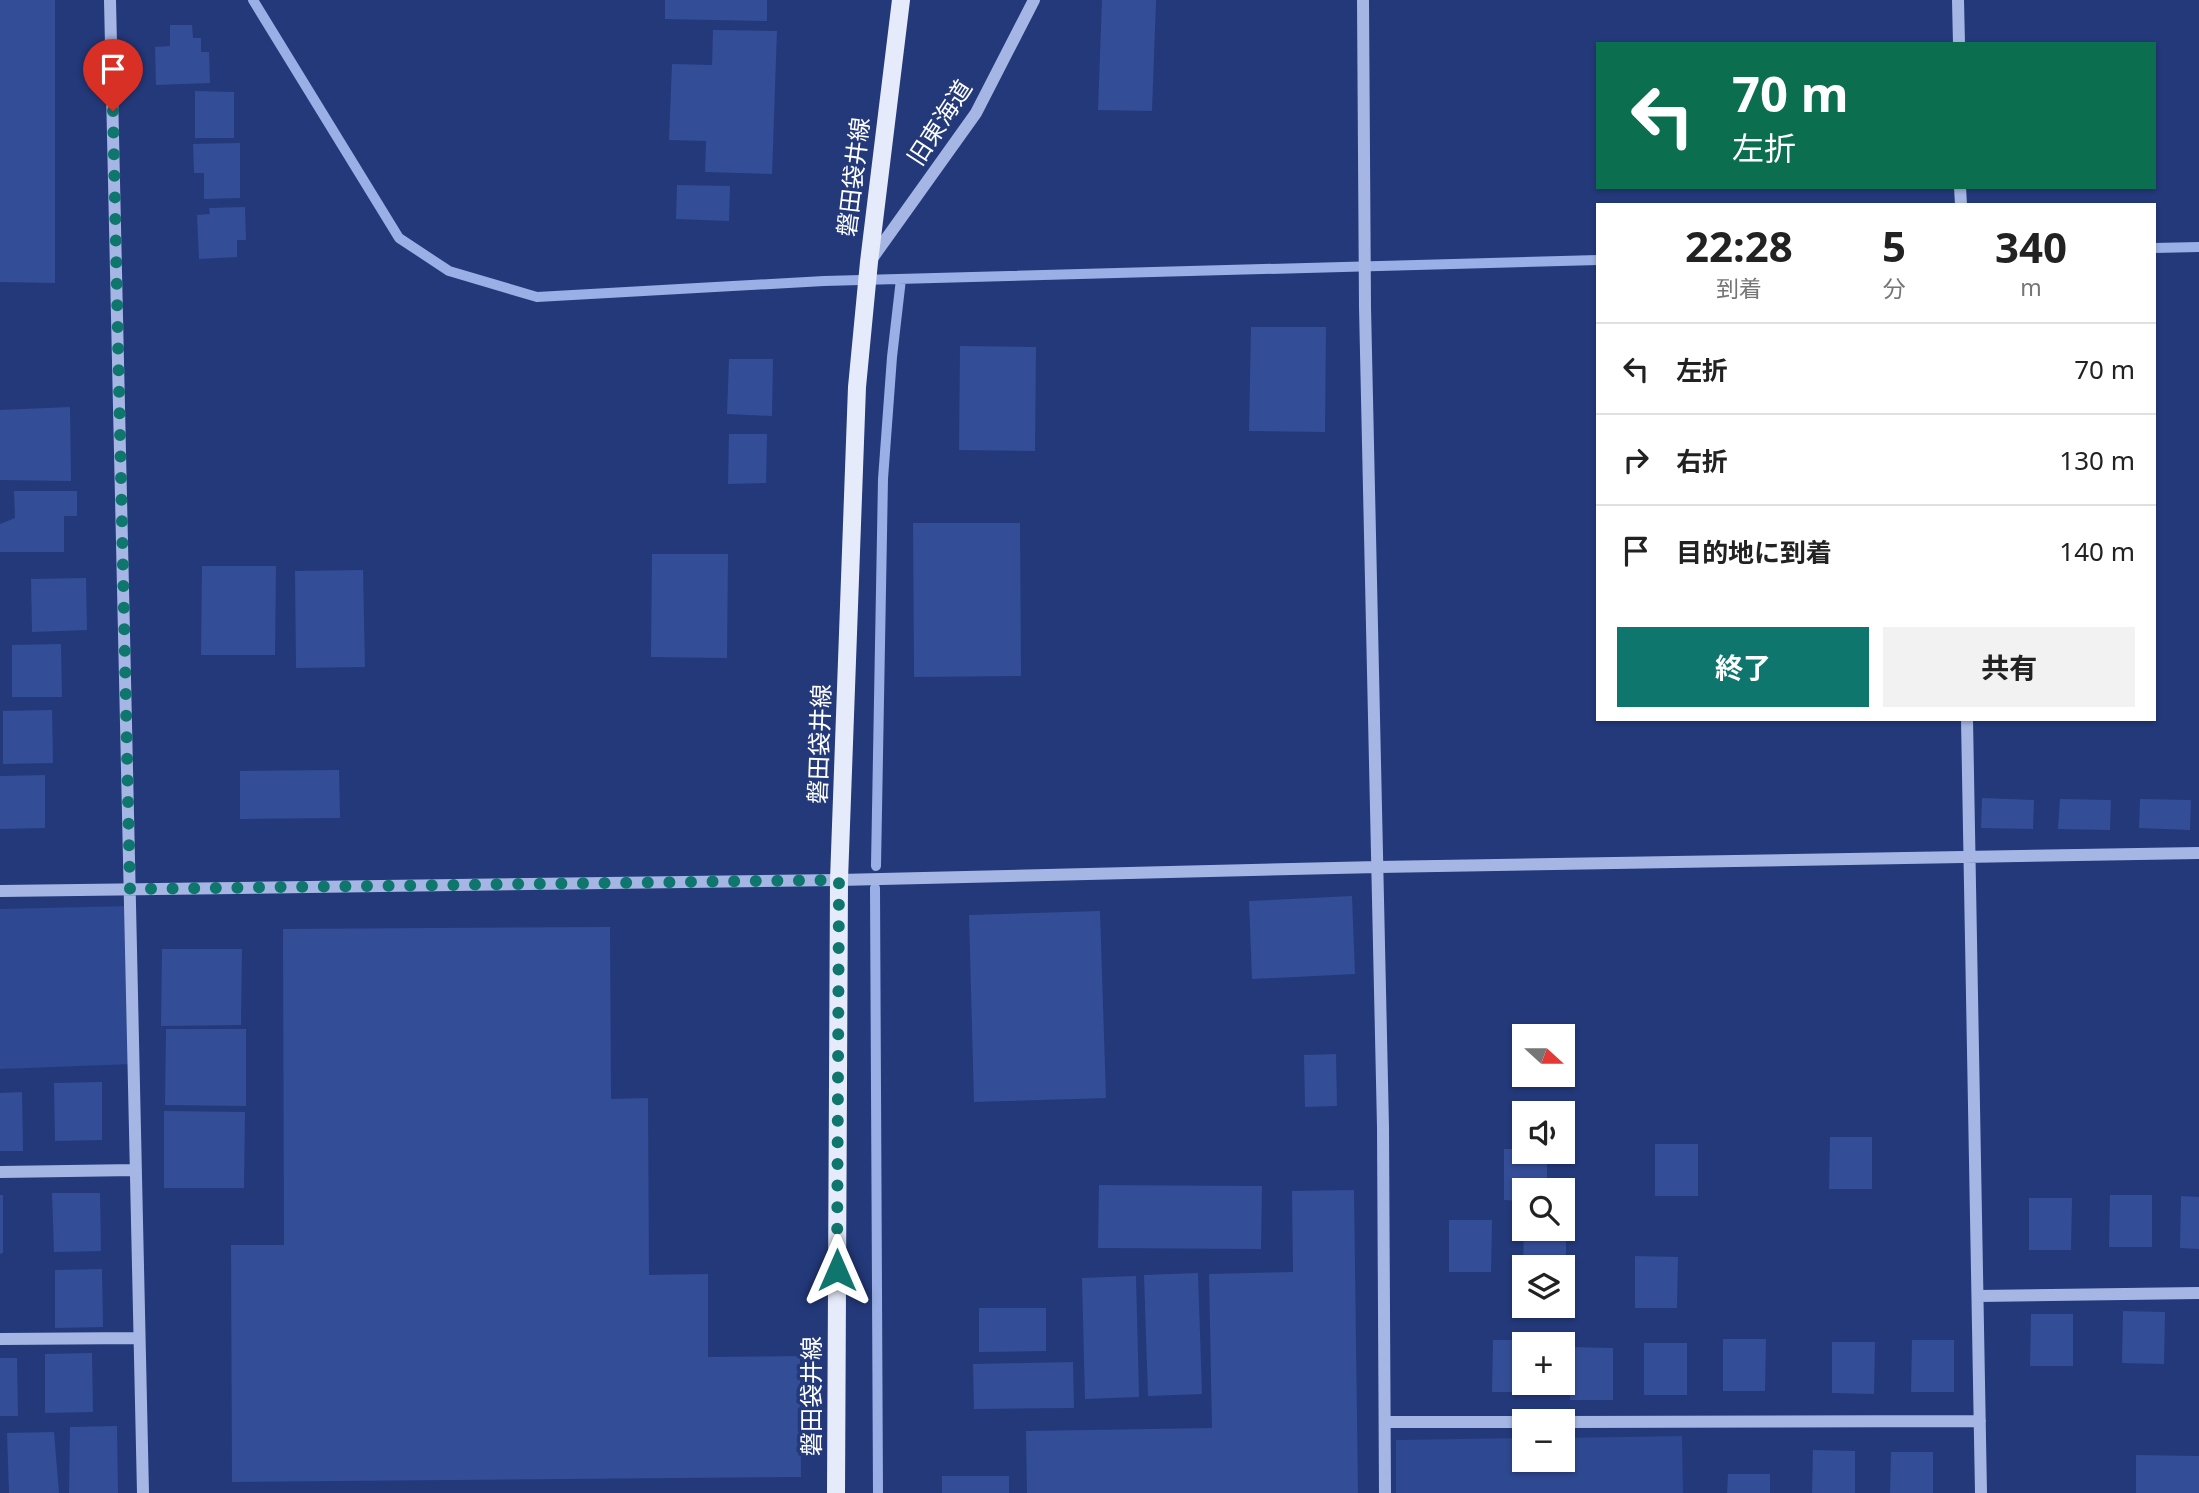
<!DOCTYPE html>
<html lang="ja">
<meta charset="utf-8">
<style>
body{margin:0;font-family:"Noto Sans","Noto Sans JP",sans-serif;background:#f2f2f2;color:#222;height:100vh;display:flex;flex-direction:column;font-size:26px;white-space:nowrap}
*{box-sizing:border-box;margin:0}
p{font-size:23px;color:#767676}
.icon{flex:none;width:38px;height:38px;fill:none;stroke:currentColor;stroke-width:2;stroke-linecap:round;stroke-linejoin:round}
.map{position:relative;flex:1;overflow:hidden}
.drawer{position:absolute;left:1596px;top:203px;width:560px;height:518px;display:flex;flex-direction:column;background:#fff;border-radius:0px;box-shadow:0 2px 5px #0004}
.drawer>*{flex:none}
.hud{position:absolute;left:1596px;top:42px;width:560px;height:147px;border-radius:0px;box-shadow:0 2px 5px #0004;background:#0b6e4f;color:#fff;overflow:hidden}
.needle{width:46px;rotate:111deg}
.buttons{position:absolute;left:1512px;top:1024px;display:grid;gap:14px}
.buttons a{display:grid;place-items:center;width:63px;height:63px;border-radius:0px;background:#fff;box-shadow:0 2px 5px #0004;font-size:35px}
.pin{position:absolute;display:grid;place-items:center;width:60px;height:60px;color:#fff;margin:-72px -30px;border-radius:50% 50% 50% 0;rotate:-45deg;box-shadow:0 0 7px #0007}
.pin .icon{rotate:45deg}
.me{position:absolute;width:77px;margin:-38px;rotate:0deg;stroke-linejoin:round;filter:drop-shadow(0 0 5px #0008)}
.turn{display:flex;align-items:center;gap:24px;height:147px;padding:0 21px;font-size:32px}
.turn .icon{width:91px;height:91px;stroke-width:2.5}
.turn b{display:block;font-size:49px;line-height:60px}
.eta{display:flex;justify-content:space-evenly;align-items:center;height:119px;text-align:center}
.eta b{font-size:42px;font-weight:700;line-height:49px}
.primary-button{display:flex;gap:14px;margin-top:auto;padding:14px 21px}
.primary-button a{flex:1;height:80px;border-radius:0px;background:#0f766e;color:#fff;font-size:28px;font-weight:700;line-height:80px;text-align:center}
.primary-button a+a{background:#f2f2f2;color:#222}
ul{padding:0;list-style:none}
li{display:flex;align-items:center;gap:21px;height:91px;padding:0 21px;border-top:2px solid #e0e0e0}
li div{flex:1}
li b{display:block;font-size:26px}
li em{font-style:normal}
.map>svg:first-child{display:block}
.grass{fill:#2e4892}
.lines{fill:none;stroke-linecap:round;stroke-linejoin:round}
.stream{stroke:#9aafe5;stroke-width:10}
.building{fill:#344d97}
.minor{stroke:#a6b6e4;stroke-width:12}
.major{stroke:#e6ebfc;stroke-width:18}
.route{stroke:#0f766e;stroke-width:12;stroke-dasharray:0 21.6}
.labels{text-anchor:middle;stroke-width:7;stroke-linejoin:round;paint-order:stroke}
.street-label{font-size:24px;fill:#fff;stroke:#23397a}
</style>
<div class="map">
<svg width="2199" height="1493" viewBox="0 0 2199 1493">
<rect width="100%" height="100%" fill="#23397a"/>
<!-- grass -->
<path class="grass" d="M 130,906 L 133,1064 L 0,1069 L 0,909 Z
M 1682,1436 L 1683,1493 L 1396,1493 L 1396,1440 L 1524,1438 L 1524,1460 L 1563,1460 L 1563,1438 Z"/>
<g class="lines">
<!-- stream -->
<path class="stream" d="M 253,0 L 399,238 L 449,271 L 537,297 L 824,281 L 1598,260
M 2154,248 L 2199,247
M 876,866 L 883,479 L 892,357 L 901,279
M 875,888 L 878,1493"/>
</g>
<!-- building -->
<path class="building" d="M 0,0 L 55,0 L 55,283 L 0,282 Z
M 665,0 L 767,0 L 767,21 L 665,19 Z
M 1102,0 L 1156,0 L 1152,111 L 1098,110 Z
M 170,25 L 192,25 L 193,38 L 201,38 L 201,52 L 209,52 L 210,83 L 156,85 L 155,47 L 170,46 Z
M 713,30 L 777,31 L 772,174 L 705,172 L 706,141 L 669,140 L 672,64 L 712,65 Z
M 195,91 L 234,92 L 234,138 L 195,138 Z
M 240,143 L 240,198 L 204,199 L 204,173 L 194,173 L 193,144 Z
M 677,185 L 730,186 L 729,221 L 676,219 Z
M 245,207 L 246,240 L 237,240 L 237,257 L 199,259 L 197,215 L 210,214 L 209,208 Z
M 1251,327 L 1326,327 L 1325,432 L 1249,431 Z
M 960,346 L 1036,347 L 1035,451 L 959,450 Z
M 729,359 L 773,359 L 772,416 L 727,414 Z
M 70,407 L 71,481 L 0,480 L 0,410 Z
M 729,434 L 767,434 L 766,483 L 728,484 Z
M 14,491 L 77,491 L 77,516 L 64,516 L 64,552 L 0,552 L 0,524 L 15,518 Z
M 913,523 L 1020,523 L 1021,676 L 914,677 Z
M 652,554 L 728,554 L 727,658 L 651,657 Z
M 202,566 L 276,566 L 275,655 L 201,655 Z
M 363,570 L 365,667 L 296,668 L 295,571 Z
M 86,578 L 87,630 L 32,632 L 31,579 Z
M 61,644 L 62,697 L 12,697 L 12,645 Z
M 52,710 L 53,763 L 3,764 L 3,711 Z
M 339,770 L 340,818 L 240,819 L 240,771 Z
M 45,775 L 45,828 L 0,829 L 0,776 Z
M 1982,798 L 2034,800 L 2033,829 L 1981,828 Z
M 2060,799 L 2111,800 L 2110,830 L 2058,829 Z
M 2140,799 L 2191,800 L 2190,830 L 2139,828 Z
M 1352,896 L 1355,974 L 1252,979 L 1249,901 Z
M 1100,911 L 1106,1098 L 974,1102 L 969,915 Z
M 610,927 L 611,1099 L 648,1098 L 649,1275 L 708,1274 L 708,1357 L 800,1356 L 801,1477 L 232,1482 L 231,1245 L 284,1245 L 283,929 Z
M 162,949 L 242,949 L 241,1025 L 161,1026 Z
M 166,1029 L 246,1029 L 246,1106 L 165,1105 Z
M 1336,1054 L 1337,1106 L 1305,1107 L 1304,1055 Z
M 102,1082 L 102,1140 L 55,1141 L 54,1083 Z
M 22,1092 L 23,1151 L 0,1151 L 0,1093 Z
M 164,1111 L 245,1112 L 244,1188 L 164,1188 Z
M 1830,1137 L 1872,1137 L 1872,1189 L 1829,1189 Z
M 1655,1144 L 1698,1144 L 1698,1196 L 1655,1196 Z
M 1504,1149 L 1524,1149 L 1524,1152 L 1547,1152 L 1547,1190 L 1524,1190 L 1524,1201 L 1504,1200 Z
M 1099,1185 L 1262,1186 L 1261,1249 L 1098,1248 Z
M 1354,1190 L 1358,1493 L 1027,1493 L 1026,1431 L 1212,1428 L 1209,1274 L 1293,1272 L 1292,1191 Z
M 52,1193 L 100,1193 L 101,1251 L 54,1252 Z
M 0,1195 L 3,1195 L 3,1253 L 0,1254 Z
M 2110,1195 L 2152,1195 L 2152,1247 L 2109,1247 Z
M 2181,1196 L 2199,1197 L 2199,1249 L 2180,1248 Z
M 2029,1198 L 2072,1198 L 2071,1250 L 2029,1250 Z
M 1449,1220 L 1492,1220 L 1491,1272 L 1449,1272 Z
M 1563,1221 L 1566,1221 L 1566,1273 L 1563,1273 L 1563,1267 L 1523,1267 L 1524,1228 L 1563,1228 Z
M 1635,1256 L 1678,1257 L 1677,1308 L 1635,1308 Z
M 102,1269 L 103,1327 L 55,1328 L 55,1270 Z
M 1198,1273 L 1202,1394 L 1148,1396 L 1144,1275 Z
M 1136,1276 L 1139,1397 L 1085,1399 L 1082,1278 Z
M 979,1308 L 1046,1308 L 1046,1351 L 979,1352 Z
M 2123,1311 L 2165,1312 L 2164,1364 L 2122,1363 Z
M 2031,1314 L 2073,1314 L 2073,1366 L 2030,1366 Z
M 1723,1339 L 1766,1339 L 1765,1391 L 1723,1391 Z
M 1493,1340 L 1535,1340 L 1535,1344 L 1524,1344 L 1524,1382 L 1535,1382 L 1535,1392 L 1492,1392 Z
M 1912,1340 L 1954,1340 L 1954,1392 L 1911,1392 Z
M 1832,1342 L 1875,1342 L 1874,1394 L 1832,1393 Z
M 1644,1343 L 1687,1343 L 1687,1395 L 1644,1395 Z
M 1570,1347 L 1613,1348 L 1613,1400 L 1570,1400 Z
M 92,1353 L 93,1412 L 45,1413 L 45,1354 Z
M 0,1358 L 17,1358 L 18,1416 L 0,1416 Z
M 1073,1362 L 1074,1408 L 974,1409 L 973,1364 Z
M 117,1426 L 118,1493 L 69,1493 L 70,1427 Z
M 54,1432 L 59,1493 L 9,1493 L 7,1433 Z
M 1813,1450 L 1855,1451 L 1855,1493 L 1812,1493 Z
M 1891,1452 L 1933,1452 L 1933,1493 L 1890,1493 Z
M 2136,1455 L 2199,1456 L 2199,1493 L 2136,1493 Z
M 1728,1474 L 1770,1474 L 1770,1493 L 1727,1493 Z
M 942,1476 L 1009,1476 L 1009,1493 L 942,1493 Z"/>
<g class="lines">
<!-- minor -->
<path class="minor" d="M 110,0 L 143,1493
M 1363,0 L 1365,307 L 1383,1127 L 1385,1493
M 1958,0 L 1959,44
M 1960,187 L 1961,205
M 871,260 L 976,113 L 1034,0
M 1967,719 L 1981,1493
M 0,891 L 839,880 L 1378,867 L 2199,853
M 0,1172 L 136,1170
M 1978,1296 L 2199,1293
M 0,1339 L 139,1338
M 1385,1422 L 1524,1422
M 1563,1422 L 1980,1421"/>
<!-- major -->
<path class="major" d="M 836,1493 L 839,880 L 857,387 L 869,262 L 901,0"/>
</g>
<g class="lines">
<!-- route -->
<path class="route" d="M 113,111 L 130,889 L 839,880 L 837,1270"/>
</g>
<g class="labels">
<!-- street labels -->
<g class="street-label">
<text transform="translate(940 123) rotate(-57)" y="8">旧東海道</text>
<text transform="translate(854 177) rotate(-83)" y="8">磐田袋井線</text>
<text transform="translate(820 744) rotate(-88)" y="8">磐田袋井線</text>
<text transform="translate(812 1396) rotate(-90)" y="8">磐田袋井線</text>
</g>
</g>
</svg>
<div class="buttons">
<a><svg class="needle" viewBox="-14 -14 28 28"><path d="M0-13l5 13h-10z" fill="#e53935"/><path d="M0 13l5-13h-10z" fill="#767676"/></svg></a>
<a><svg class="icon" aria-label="sound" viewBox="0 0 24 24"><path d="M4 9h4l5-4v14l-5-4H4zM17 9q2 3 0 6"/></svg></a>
<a><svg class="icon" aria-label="search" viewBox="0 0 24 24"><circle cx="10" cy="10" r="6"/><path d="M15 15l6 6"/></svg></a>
<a><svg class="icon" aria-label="layers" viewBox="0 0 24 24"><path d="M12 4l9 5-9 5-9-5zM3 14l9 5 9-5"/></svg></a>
<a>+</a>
<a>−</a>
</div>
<div class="pin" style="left:113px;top:111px;background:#d93025"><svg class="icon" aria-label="arrive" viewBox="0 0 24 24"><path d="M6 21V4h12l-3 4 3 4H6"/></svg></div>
<svg class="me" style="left:837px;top:1270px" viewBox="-20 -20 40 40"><path d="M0-17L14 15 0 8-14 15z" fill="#0f766e" stroke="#fff" stroke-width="4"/></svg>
<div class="hud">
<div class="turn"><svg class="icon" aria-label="left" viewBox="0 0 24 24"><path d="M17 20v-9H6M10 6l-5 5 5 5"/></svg><div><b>70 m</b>左折</div></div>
</div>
<section class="drawer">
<div class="eta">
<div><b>22:28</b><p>到着</p></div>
<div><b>5</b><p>分</p></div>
<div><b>340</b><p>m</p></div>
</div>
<ul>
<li><svg class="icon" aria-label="left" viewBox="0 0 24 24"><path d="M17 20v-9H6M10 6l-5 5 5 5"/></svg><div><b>左折</b></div><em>70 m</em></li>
<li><svg class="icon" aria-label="right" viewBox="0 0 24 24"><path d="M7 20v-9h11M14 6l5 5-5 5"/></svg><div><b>右折</b></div><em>130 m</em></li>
<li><svg class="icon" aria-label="arrive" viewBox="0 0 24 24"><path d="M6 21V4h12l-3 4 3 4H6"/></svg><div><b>目的地に到着</b></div><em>140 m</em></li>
</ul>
<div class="primary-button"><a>終了</a><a>共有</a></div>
</section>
</div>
